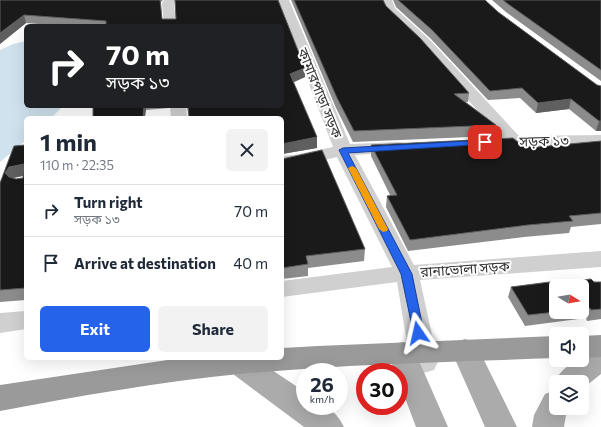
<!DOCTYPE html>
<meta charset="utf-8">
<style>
body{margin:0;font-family:Commissioner,"Noto Sans Bengali",sans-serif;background:#f2f2f3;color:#1f2937;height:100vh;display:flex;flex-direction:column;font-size:15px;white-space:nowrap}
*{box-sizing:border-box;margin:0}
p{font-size:13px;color:#747a83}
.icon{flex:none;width:22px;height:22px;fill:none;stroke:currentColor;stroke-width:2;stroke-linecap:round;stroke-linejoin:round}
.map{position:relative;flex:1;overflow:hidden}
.details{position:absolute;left:24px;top:116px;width:260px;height:244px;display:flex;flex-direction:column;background:#fff;border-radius:6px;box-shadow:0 4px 16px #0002}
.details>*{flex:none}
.top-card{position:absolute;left:24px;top:24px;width:260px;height:84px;border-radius:6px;box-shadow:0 4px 16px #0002;background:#202124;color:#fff;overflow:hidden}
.needle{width:26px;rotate:101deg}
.fabs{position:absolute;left:549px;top:279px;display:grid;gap:8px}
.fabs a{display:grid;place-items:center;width:40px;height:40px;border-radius:6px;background:#fff;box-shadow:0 4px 16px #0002;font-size:20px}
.speed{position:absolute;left:296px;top:363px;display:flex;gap:8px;font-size:20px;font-weight:700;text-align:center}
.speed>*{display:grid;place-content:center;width:52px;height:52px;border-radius:50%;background:#fff;box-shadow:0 4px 16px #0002;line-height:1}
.speed small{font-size:10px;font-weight:400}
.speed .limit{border:6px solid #d22;background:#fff;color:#111}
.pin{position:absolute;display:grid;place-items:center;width:34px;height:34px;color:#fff;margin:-17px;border-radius:8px;box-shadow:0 2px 6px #0006}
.me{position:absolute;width:44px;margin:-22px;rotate:349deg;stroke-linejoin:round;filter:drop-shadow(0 0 3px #0008)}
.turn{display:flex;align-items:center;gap:14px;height:84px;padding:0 16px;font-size:18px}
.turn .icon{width:52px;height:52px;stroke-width:2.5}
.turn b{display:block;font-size:28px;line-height:34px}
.round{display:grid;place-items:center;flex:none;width:42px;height:42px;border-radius:6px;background:#f2f2f3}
.head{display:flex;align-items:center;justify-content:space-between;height:68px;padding:0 16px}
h1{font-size:24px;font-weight:700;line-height:30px}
.cta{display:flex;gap:8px;margin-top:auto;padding:8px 16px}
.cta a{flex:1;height:46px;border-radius:6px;background:#2563eb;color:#fff;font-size:16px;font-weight:700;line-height:46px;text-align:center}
.cta a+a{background:#f2f2f3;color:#1f2937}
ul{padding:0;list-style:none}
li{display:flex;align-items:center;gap:12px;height:52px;padding:0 16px;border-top:1px solid #e0e1e3}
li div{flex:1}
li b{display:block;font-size:15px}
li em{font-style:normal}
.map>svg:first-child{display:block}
.water{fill:#cfe2ee}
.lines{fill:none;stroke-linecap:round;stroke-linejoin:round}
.street{fill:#d0d0d0;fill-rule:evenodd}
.primary{fill:#ababab;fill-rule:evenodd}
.highway{fill:#9a9a9a;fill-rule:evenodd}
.wall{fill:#8c8c8c;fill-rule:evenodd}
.shaded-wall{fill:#5f5f5f}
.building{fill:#1a1a1a;stroke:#5f5f5f;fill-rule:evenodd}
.route{fill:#2563eb;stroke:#184099}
.slow{fill:#f59e0b}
.labels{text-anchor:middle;stroke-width:4;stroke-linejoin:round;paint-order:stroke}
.street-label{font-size:14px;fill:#333;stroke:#fff}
</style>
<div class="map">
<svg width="601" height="427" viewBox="0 0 601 427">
<rect width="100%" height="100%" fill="#fff"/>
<!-- water -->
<path class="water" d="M 26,41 L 26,106 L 63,106 L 51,118 L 26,118 L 26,140 L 0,162 L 0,50 L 13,44 Z"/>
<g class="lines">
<!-- street -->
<path class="street" d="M 164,0 L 176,0 L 174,3 L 176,26 L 164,26 L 162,3 Z
M 277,0 L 289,0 L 350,144 L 399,142 L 405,143 L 408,147 L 405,151 L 399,152 L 355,155 L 414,265 L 601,251 L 601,267 L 420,280 L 438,362 L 434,370 L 424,373 L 414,370 L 410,362 L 397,282 L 282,297 L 282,281 L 392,267 L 337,157 L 294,167 L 282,168 L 282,156 L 294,155 L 333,147 Z
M 380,0 L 392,0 L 395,8 L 430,40 L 519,136 L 601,135 L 601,145 L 488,147 L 482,146 L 479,142 L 482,138 L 500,136 L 420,46 L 386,13 Z
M 170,106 L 186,106 L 187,118 L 171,118 Z
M 26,311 L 26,329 L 0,333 L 0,313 Z"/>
<!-- primary -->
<path class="primary" d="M 465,339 L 475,342 L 517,427 L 485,427 L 451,350 L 455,342 Z
M 402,342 L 412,345 L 448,427 L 416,427 L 399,382 L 399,372 L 395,372 L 388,353 L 392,345 Z
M 601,347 L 601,374 L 582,389 L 582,382 L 556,382 L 556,386 L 554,382 C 559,373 571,360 582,360 L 582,357 L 591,350 Z
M 227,358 L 254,358 L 305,392 L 305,406 C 325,406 334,407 344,427 L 304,427 L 229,371 L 225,363 Z
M 556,390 L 556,408 L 569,408 L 566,415 L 564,427 L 532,427 L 534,415 L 545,394 Z"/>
<!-- highway -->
<path class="highway" d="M 601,335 L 601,357 L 582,358 L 582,336 Z
M 556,336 L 556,358 C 450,362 344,364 239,374 C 159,382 79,396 0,411 L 0,385 L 181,358 L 282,358 L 282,348 L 318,346 Z"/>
</g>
<!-- wall -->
<path class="wall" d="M 0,0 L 163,0 L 161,2 L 162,19 L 176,19 L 175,0 L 278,0 L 305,68 L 305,77 L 293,82 L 317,137 L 317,148 L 282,154 L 282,118 L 189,118 L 187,106 L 282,106 L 282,26 L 62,26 L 26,23 L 0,44 Z
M 291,0 L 383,0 L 386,6 L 469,93 L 468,102 L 466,102 L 496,125 L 494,136 L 353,142 L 336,108 Z
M 393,0 L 485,0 L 498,12 L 597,85 L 601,86 L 601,131 L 596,131 L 569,109 L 536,113 L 520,98 L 488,100 L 431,39 L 396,7 Z
M 492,0 L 601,0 L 601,81 L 506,12 Z
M 93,106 L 169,106 L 169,108 L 146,110 Z
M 26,141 L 26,300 L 0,302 L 0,183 L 25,145 ZM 23,176 L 23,178 L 16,179 L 12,178 L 13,178 Z
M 601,141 L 601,224 L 571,227 L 569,233 L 524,237 L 408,251 L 386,207 L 387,196 L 390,195 L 371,156 L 371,145 L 537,147 Z
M 282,159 L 365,249 L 364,261 L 308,268 L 308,276 L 282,279 Z
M 566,282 L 601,282 L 601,319 L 587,321 L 586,318 L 525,326 L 508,297 L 511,287 ZM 582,286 L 582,312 L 556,312 Z"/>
<!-- shaded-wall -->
<path class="shaded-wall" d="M 24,15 L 26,23 L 0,44 L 0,33 Z
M 305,68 L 305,77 L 290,84 L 290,74 Z
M 571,99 L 569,109 L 536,113 L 538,103 Z
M 144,106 L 145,106 L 146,110 L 145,118 L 143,118 Z
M 599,121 L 601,121 L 601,131 L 596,131 Z
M 317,137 L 317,148 L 282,154 L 282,144 Z
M 24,164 L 26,175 L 13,178 L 9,184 L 5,173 L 9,167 Z"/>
<!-- building -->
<path class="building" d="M 0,0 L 160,0 L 162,19 L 176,19 L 175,0 L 278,0 L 305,68 L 290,74 L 317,137 L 282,144 L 282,118 L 189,118 L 188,106 L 282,106 L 282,26 L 106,26 L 106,21 L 24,15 L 0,33 Z
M 294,0 L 383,0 L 386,6 L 420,38 L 469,93 L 454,94 L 496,125 L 354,131 L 337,98 Z
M 398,0 L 485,0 L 498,12 L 597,85 L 601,86 L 601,121 L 599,121 L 571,99 L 538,103 L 522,88 L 490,91 L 432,30 Z
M 503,0 L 601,0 L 601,70 L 508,4 Z
M 93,106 L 144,106 L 143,118 L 93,118 Z
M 513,138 L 524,147 L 535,145 L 537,147 L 601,141 L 601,213 L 569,216 L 573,221 L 528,225 L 410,240 L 387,196 L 397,195 L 371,145 Z
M 26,141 L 26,288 L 0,290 L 0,183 L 14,146 L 25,145 ZM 24,164 L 23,178 L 16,179 L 9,177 L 5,173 L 9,167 Z
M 322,150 L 365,249 L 306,256 L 308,264 L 282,268 L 282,159 Z
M 591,279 L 594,282 L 601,282 L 601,309 L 591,310 L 590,308 L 582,309 L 582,286 L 556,286 L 556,312 L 528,315 L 511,287 L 565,280 L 566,282 Z"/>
<!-- route -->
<path class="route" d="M 485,140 L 489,142 L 488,144 L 348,153 L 412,274 L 424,333 L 422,336 L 418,337 L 414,336 L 401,274 L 339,150 L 343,148 Z"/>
<!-- slow -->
<path class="slow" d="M 352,166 L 356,168 L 388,229 L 387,231 L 383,232 L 379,229 L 348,168 Z"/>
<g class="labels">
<!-- street labels -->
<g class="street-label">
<text transform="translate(320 93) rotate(68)" y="5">কামারপাড়া সড়ক</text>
<text transform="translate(544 141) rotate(-1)" y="5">সড়ক ১৩</text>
<text transform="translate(465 269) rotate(-4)" y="5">রানাভোলা সড়ক</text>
</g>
</g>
</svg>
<div class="fabs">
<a><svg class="needle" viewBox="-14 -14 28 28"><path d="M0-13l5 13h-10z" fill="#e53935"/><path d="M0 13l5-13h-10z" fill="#747a83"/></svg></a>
<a><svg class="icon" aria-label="sound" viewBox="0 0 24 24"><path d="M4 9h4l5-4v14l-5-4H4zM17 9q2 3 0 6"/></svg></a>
<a><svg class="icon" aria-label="layers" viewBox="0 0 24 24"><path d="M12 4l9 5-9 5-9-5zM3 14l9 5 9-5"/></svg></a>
</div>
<div class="speed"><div>26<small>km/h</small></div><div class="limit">30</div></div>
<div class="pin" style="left:485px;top:142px;background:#d93025"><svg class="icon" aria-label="arrive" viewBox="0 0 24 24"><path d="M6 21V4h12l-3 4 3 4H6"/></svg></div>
<svg class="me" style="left:418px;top:333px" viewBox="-20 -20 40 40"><path d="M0-17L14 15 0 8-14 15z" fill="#2563eb" stroke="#fff" stroke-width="4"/></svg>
<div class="top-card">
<div class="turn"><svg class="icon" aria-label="right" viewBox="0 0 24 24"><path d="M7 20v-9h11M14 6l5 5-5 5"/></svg><div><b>70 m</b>সড়ক ১৩</div></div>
</div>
<section class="details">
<div class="head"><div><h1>1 min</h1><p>110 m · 22:35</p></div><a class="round"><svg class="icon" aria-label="close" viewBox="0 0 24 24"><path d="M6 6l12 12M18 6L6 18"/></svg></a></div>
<ul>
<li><svg class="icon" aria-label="right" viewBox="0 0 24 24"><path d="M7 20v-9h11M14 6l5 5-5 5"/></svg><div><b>Turn right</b><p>সড়ক ১৩</p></div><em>70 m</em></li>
<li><svg class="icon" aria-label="arrive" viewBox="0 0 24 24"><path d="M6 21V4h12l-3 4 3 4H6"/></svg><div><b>Arrive at destination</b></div><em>40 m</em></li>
</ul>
<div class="cta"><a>Exit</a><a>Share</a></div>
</section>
</div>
